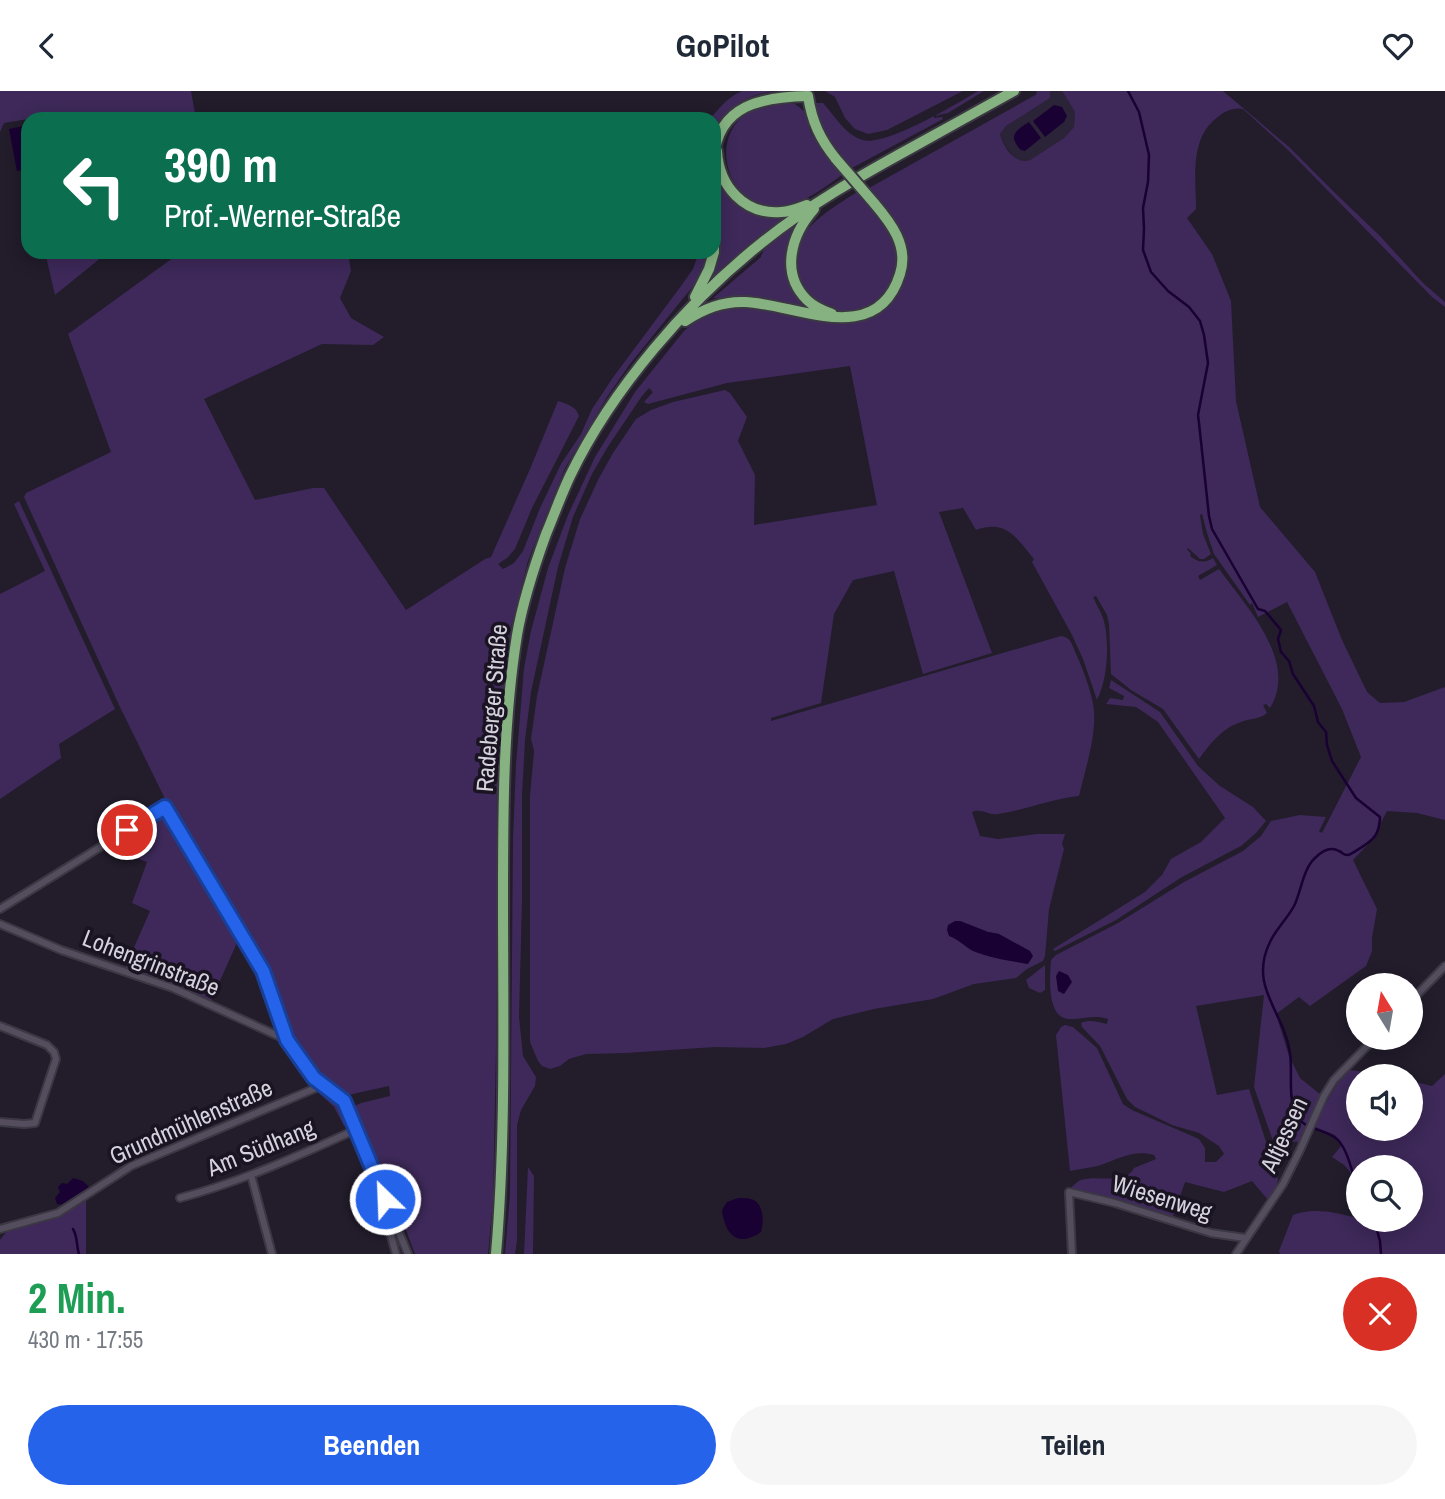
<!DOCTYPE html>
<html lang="de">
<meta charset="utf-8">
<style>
body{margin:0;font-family:"Archivo Narrow",sans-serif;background:#f6f6f7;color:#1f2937;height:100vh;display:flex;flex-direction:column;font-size:26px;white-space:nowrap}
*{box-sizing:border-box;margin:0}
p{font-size:23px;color:#747a83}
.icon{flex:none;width:38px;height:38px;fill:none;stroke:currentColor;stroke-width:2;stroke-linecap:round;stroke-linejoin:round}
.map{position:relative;height:1163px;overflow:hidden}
.drawer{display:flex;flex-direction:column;background:#fff;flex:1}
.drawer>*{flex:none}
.guide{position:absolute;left:21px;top:21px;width:700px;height:147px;border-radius:21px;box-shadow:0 4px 18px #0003;background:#0b6e4f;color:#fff;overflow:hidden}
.needle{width:46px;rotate:349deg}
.buttons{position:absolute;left:1346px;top:882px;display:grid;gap:14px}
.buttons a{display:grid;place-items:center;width:77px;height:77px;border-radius:50%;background:#fff;box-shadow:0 4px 18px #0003;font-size:35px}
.pin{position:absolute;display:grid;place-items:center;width:60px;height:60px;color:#fff;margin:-30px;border:4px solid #fff;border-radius:50%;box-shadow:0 2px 7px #0007}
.me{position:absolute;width:77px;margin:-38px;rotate:336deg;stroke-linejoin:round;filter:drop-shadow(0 0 5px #0008)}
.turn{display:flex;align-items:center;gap:24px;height:147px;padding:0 28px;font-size:32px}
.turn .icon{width:91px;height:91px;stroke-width:2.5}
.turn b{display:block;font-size:49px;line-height:60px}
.round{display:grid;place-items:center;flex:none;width:74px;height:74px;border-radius:37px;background:#f6f6f7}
.overview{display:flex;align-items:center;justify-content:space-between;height:119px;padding:0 28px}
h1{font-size:42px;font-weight:700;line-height:52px;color:#1e9e55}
.cta{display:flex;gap:14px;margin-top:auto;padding:14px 28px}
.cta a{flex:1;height:80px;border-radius:42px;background:#2563eb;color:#fff;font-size:28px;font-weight:700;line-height:80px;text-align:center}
.cta a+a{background:#f6f6f7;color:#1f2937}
header{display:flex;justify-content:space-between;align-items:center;height:91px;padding:0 28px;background:#fff;font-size:32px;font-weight:700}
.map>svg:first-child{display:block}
.built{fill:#2b2338}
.green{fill:#3e295a;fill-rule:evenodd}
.water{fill:#1a0133}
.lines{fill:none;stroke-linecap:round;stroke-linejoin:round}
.stream{stroke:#1a0133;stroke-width:2.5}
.minor-casing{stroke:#3c3843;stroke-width:10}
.trunk-casing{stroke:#3c3843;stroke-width:14}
.minor{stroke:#534d5e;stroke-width:6}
.trunk{stroke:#86b282;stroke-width:10}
.trunk-bridge-casing{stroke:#3c3843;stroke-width:14;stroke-linecap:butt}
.trunk-bridge{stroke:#86b282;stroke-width:10}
.route-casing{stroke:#184099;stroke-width:18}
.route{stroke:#2563eb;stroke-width:12}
.labels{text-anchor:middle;stroke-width:7;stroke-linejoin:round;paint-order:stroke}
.street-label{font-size:24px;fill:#d5d2dc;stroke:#191322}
</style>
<header><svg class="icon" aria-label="back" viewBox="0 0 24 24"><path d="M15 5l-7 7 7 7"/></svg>GoPilot<svg class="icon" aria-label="heart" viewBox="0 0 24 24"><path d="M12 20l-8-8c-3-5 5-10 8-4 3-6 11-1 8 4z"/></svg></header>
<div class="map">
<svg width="1445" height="1163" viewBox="0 0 1445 1163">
<rect width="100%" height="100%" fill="#221c2b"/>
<!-- built -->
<path class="built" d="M 1050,0 L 1062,0 L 1075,21 L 1074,36 L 1064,47 L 1030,69 L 1025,71 L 1016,68 L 1006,56 L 1000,43 L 1006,35 L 1050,7 Z"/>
<!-- green -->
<path class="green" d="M 0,0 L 191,0 L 196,28 L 28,28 L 4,32 L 0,41 Z
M 742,0 L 774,0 C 743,5 727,15 714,43 L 714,28 L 710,28 C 720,16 728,6 742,0 Z
M 825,0 L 963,0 L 887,39 L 868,43 L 855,38 L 845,27 L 835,6 Z
M 978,0 L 984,0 L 948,22 L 934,25 L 934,27 L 942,26 L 943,28 L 852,77 L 833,54 L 820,35 L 814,14 L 816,12 L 823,12 C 835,25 845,44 863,49 C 884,56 957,13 978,0 Z
M 1036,0 L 1050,0 L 1050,7 L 1006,35 L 1000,43 C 1004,57 1015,74 1030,69 L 1064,47 L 1074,36 L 1075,21 L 1062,0 L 1223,0 L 1289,56 L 1334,101 L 1380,145 L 1423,192 L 1445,211 L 1445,216 L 1432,206 L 1288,59 L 1243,18 C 1233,16 1225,20 1218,26 C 1189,47 1196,87 1196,118 L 1187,127 L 1212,163 L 1231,210 L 1236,310 L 1260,416 L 1315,481 L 1342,549 L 1367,601 L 1380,612 L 1404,611 L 1445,596 L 1445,729 L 1417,722 L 1387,720 L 1371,750 L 1353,769 L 1377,818 L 1372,847 L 1372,860 L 1366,875 L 1310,915 L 1299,906 L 1276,923 L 1289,965 L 1300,987 L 1321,1004 L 1302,1051 L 1273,1050 L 1254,996 L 1264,904 L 1196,915 L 1217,1004 L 1249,998 L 1278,1088 L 1277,1095 L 1268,1109 L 1252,1090 L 1224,1101 L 1185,1091 L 1172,1128 L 1078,1100 L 1071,1096 C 1075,1094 1077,1090 1081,1089 C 1098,1083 1125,1095 1134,1077 L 1156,1068 L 1154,1064 C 1133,1058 1117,1069 1098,1075 C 1089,1077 1079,1078 1070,1080 L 1056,944 L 1061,936 L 1065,934 L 1073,936 L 1097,957 L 1123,1013 L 1132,1019 L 1199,1048 L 1205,1057 L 1205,1071 L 1216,1071 L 1224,1063 L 1219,1055 L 1199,1042 L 1172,1034 L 1135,1016 L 1127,1008 L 1100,955 L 1082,936 L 1081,932 C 1090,928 1098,931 1107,933 L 1108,928 C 1093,923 1083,929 1069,928 C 1046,927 1050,885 1051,869 L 1056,864 L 1118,832 L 1184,791 L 1243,760 L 1261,745 L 1271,730 L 1300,724 L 1326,726 L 1319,740 L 1322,742 L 1361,666 L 1342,618 L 1287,511 L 1258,526 L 1252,512 L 1250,514 L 1214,463 L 1207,442 L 1202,423 L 1200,424 L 1203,443 L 1211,463 L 1204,468 L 1200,468 L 1188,457 L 1187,458 L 1191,463 L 1190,465 C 1198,471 1203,473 1213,467 L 1217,474 L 1198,485 L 1200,489 L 1219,478 C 1245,514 1299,570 1270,617 L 1266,613 L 1263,614 L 1267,622 C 1259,629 1250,627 1241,631 C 1222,637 1210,653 1199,668 L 1163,618 L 1131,599 L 1111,583 L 1109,533 L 1107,524 L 1096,505 L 1093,506 C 1096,513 1100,519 1103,527 C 1110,549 1108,588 1097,609 L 1083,568 L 1072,544 L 1032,471 L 1034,468 C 1016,447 1007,428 976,439 L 963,417 L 939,421 L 992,562 L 923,583 L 894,480 L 853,489 L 834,523 L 821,612 L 771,627 L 771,630 L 1061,545 C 1071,546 1072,554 1076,563 C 1083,578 1093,604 1094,620 C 1096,647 1085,679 1079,705 C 1051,708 1026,719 998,723 C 989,725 982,717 972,721 L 980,745 L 998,748 L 1037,743 L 1065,743 L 1062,753 L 1064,758 L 1049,818 L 1045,865 L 1043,870 L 1027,878 L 1016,887 L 974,893 L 933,908 L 874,918 L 833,928 L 803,946 L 786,953 L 764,957 L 715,956 L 626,962 L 586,963 L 569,968 L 560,975 L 550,978 L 542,975 L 538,970 L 530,951 L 530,705 L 534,660 L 531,648 L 537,605 L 565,477 L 580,428 L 599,387 L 613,362 L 636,328 L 651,319 L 673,311 L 725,299 L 730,302 L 747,326 L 738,350 L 755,384 L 754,434 L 877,414 L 850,275 L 727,292 L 648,313 L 644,311 L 653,301 L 649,297 L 642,305 L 607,357 L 592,383 L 573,426 L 558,476 L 531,601 L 525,649 L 522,704 L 522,809 L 519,926 L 523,965 L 536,986 L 535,995 L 521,1019 L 517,1034 L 517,1149 L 515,1163 L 505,1163 L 510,1103 L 513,747 L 516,674 L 524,577 L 531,540 L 548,477 L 568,424 L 595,366 L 635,301 L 684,240 L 701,226 L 712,221 L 740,215 L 825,231 L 845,232 L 868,227 L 891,211 L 899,198 L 905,182 L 899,137 L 890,124 L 869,97 L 1037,3 ZM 960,830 L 988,841 L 999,843 L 1028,873 L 993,866 L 971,859 L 956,847 Z
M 785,13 L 795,13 L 804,20 L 811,42 L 822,60 L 842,84 C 825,96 807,110 786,115 C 730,127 702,44 753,19 C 763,14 774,14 785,13 Z
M 717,88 L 719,88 C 731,118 755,127 786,125 L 725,174 L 711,188 L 710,187 L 718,170 L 720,158 Z
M 857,101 C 871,118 887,134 894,154 C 905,190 875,225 838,220 C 824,218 811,208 804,196 C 776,149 823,123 857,101 Z
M 798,131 C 777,163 781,198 814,219 L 747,206 L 713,207 L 761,166 C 765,151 785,140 798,131 Z
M 45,161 L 108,161 L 55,204 Z
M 181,161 L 348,161 L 351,180 L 340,207 L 351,227 L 384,246 L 373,254 L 322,253 L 204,308 L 255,409 L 313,397 L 324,397 L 406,519 L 485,468 L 491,466 L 530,378 L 558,310 C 567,313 576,315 579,325 L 532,417 L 515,458 L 507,467 L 498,473 L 503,478 L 514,472 L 523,460 L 540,417 L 561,373 L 581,343 L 592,318 L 614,285 L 681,195 L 693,178 L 699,161 L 709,161 L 702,184 L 630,273 L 607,306 L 565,377 L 528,470 L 510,540 L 501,615 L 497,674 L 496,958 L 493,1109 L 488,1163 L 415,1163 L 400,1123 L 355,1029 L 355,1015 L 361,1012 L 390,1005 L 389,995 L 348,1004 L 319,986 L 308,974 L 291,949 L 265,879 L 170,718 L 119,614 L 24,406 L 26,402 L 111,361 L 68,243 Z
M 19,410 L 115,618 L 59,653 L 61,667 L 0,708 L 0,503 L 45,480 L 14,413 Z
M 1111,589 L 1160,621 L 1198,675 L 1220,695 L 1253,716 L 1266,730 L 1256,742 L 1241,755 L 1182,786 L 1116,829 L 1055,860 L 1053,858 L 1145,801 L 1162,784 L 1171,768 L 1201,751 L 1225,727 L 1158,631 L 1136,616 L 1106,613 L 1110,607 L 1123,609 L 1124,605 L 1109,597 Z
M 163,720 L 165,720 L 240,845 L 211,910 L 179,895 L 125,877 L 150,820 L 132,812 L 147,771 L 106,756 Z
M 1045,874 L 1045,899 L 1040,902 L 1029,897 L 1026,889 Z
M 1348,979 L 1358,980 L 1377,985 L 1358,985 L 1358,1038 L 1410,1038 L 1411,990 L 1432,995 L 1445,983 L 1445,1163 L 1280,1163 L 1279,1160 L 1293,1124 C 1315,1116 1335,1122 1358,1127 L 1358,1129 L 1410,1129 L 1410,1076 L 1358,1076 L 1358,1090 L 1344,1074 L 1332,1066 L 1342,1054 L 1335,1044 L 1315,1036 C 1324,1015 1333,997 1348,979 Z
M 322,1000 C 337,1005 343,1019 349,1033 L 344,1035 L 334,1016 L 318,1001 Z
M 528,1076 L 534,1085 L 533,1163 L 524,1163 Z
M 86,1107 L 86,1163 L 0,1163 L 0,1149 L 8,1139 L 55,1126 Z"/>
<!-- water -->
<path class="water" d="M 1054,14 L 1062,16 L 1067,25 L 1064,31 L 1045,46 L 1033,30 Z
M 1029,31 L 1041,47 L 1025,60 L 1021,59 C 1007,45 1016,39 1029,31 Z
M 28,34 L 28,78 L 17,80 L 9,38 Z
M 955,830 L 960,830 L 988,841 L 999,843 L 1030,860 L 1033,865 L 1028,873 C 1010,870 990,867 973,860 C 964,855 958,848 949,845 L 947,839 L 948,834 Z
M 1059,880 L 1068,884 L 1072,891 L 1064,903 L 1058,900 L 1056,885 Z
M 73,1087 L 83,1090 L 90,1097 L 64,1114 L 57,1113 L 55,1107 L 60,1101 L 58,1096 L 62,1092 L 67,1093 Z
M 738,1107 C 740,1107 749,1107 751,1108 C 764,1112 764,1130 761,1141 C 738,1157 725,1144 722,1119 L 727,1111 Z"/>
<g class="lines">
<!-- stream -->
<path class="stream" d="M 1128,0 L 1139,21 L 1149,64 L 1148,91 L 1143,117 L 1144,138 L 1143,159 L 1151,181 L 1168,200 L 1189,216 L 1200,230 L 1204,244 L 1208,272 L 1198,324 L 1199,332 L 1209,425 L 1212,438 L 1258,518 L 1265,520 L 1281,539 L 1278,548 L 1281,561 L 1289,570 L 1293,583 L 1314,615 L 1318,631 L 1326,641 L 1327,654 L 1332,670 L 1356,707 L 1380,726 C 1380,732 1378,742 1374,746 C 1372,750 1352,763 1348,764 C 1342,764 1344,762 1339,760 C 1330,755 1321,761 1315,767 C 1303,778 1301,801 1294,815 C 1287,828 1276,838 1270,851 C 1248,896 1284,920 1290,962 C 1293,982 1287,1006 1297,1025 C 1304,1039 1327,1038 1338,1049 C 1349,1061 1352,1083 1358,1098
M 1374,1129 L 1380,1150 L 1381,1163
M 73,1138 C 78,1146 76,1154 79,1163"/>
<!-- minor casing -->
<g class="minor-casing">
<path id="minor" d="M 0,818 L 165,716 L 263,880 L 287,949 L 314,987 L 344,1010 L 408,1163
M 0,833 L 61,859 L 173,897 L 287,949
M 1410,911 L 1445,875
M 0,935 L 47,954 L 54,961 L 56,968 L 35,1032 L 24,1033 L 0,1031
M 251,1084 L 272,1163
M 180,1107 C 240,1091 298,1065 355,1039
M 394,1128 L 388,1134 L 396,1163
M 0,1138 L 58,1122 L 131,1075 L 323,994
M 1072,1163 L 1069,1101 L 1115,1112 L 1211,1142 L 1245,1147
M 1236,1163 L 1283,1093 L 1300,1059 L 1324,1005 L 1334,989 L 1375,947"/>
</g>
<!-- trunk casing -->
<g class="trunk-casing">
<path id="trunk" d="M 717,60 C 719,95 744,124 781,121 C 790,121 799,117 807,114
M 714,67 C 718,13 763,6 808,5 C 812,31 820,48 836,68
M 714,107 L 714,159
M 814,118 C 791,144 780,182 807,209 C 814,216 824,220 832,223
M 695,206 L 709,178 L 714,161
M 685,230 C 703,218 723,210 745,211 C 796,213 877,258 900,183 C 909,155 891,132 874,112
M 496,1163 C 506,1045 503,926 503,808 C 503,720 503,631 517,544 C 523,509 534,476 546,443 C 554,424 561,404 570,385 C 612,298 688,210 764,150 C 809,114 860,85 911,57 C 945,38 980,19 1014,0"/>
</g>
<!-- minor -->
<use href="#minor" class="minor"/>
<!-- trunk -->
<use href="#trunk" class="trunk"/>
<!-- trunk-bridge casing -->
<g class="trunk-bridge-casing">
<path id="trunk-bridge" d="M 836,68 L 874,112"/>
</g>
<!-- trunk-bridge -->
<use href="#trunk-bridge" class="trunk-bridge"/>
</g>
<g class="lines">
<!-- route casing -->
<g class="route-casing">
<path id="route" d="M 127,739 L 165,716 L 263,880 L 287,949 L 314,987 L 344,1010 L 385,1108"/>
</g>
<!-- route -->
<use href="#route" class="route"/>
</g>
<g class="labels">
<!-- street labels -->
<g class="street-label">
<text transform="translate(492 617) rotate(-85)" y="8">Radeberger Straße</text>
<text transform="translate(151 872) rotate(21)" y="8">Lohengrinstraße</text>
<text transform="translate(191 1031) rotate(-24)" y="8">Grundmühlenstraße</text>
<text transform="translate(1284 1044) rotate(-65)" y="8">Altjessen</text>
<text transform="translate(261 1057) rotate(-22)" y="8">Am Südhang</text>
<text transform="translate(1162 1107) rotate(17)" y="8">Wiesenweg</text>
</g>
</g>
</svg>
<div class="buttons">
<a><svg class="needle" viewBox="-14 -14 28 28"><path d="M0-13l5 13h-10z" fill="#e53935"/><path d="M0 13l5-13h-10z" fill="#747a83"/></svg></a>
<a><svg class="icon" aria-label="sound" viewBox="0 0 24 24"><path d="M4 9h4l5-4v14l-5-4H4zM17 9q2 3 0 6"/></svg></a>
<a><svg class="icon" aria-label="search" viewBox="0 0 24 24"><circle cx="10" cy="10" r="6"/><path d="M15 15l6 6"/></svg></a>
</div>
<div class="pin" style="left:127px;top:739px;background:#d93025"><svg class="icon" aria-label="arrive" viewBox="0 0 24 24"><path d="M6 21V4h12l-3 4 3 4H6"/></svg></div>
<svg class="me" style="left:385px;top:1108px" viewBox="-20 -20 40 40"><circle r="17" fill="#2563eb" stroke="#fff" stroke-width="3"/><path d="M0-11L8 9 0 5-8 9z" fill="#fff"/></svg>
<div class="guide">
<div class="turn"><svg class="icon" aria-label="left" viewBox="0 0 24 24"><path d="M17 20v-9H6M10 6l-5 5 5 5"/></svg><div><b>390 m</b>Prof.-Werner-Straße</div></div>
</div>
</div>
<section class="drawer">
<div class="overview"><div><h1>2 Min.</h1><p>430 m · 17:55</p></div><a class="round" style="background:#d93025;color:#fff"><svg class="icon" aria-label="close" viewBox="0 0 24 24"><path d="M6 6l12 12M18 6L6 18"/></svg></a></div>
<div class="cta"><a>Beenden</a><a>Teilen</a></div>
</section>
